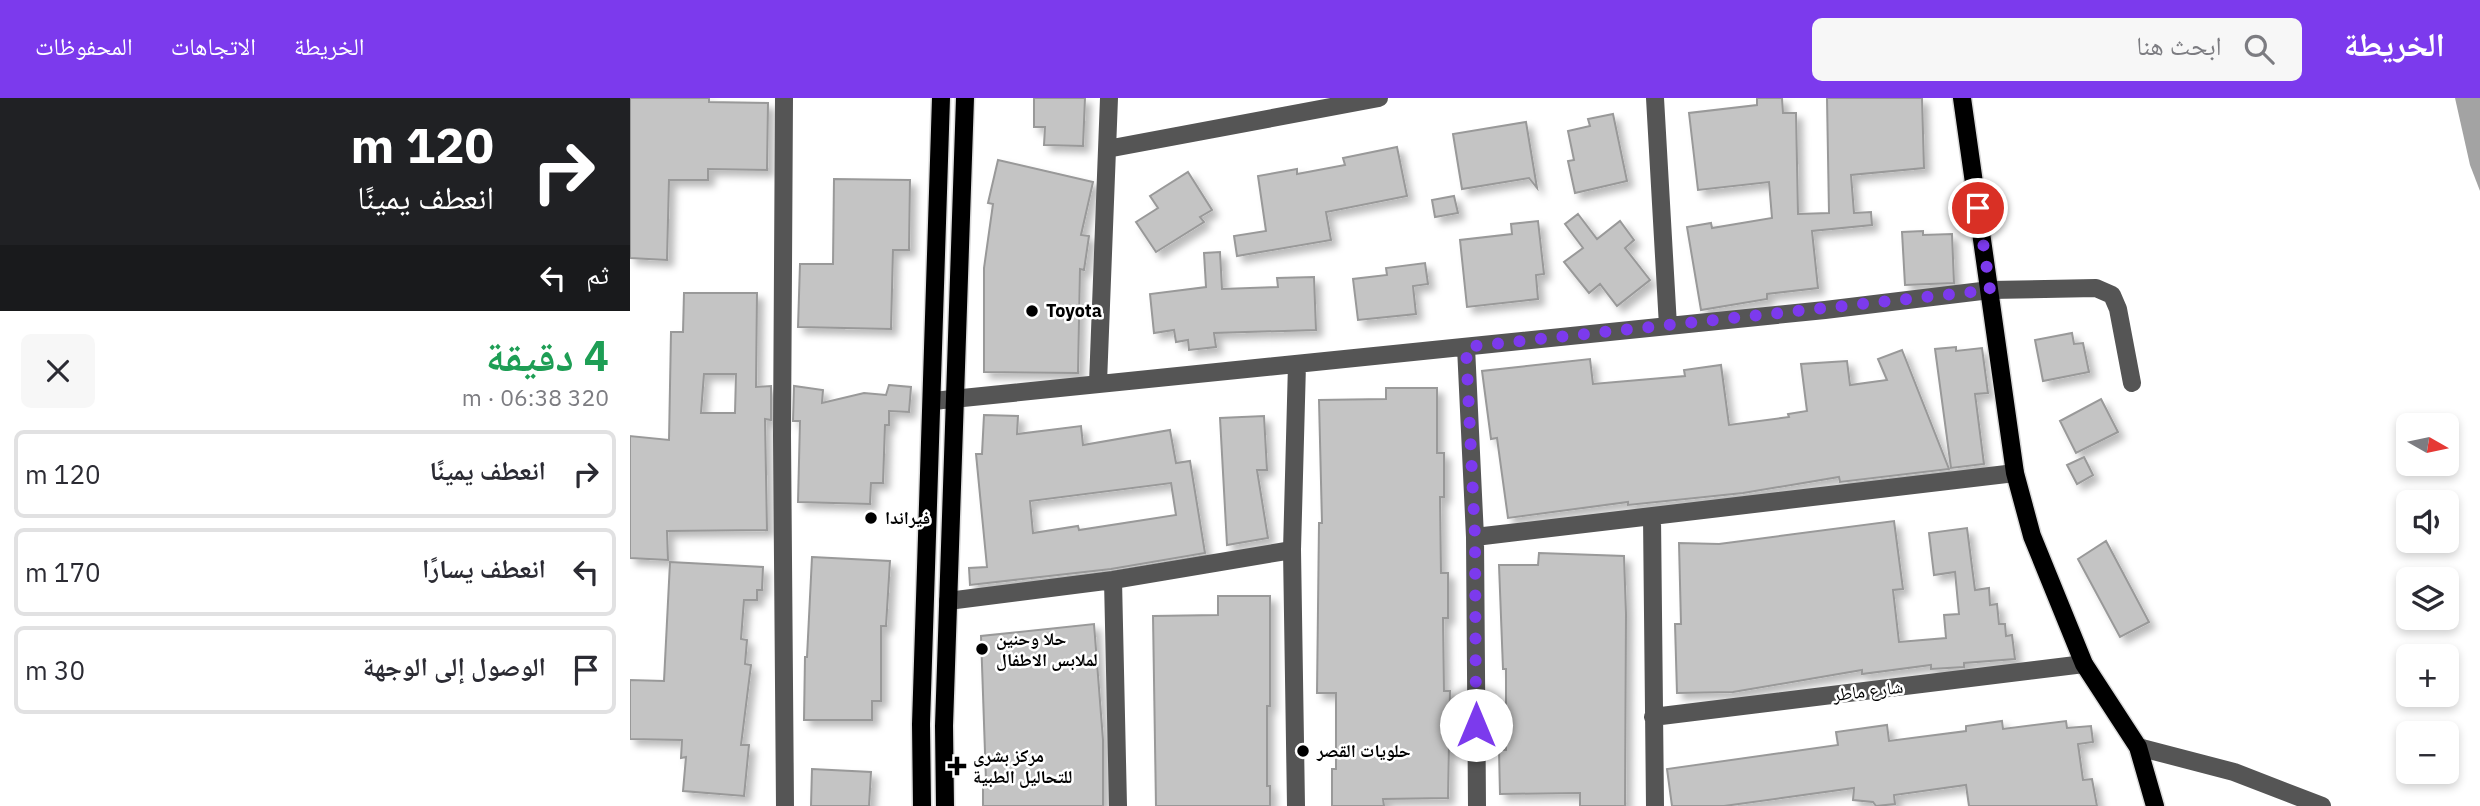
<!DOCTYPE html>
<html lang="ar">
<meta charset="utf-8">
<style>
body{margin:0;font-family:"IBM Plex Sans","Noto Naskh Arabic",sans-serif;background:#f7f7f7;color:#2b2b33;direction:rtl;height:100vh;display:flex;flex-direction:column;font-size:26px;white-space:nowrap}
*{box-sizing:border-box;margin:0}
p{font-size:23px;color:#7c7c81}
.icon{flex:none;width:38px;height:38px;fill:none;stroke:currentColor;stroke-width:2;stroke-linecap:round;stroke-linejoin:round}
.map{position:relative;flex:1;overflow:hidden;direction:ltr}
.panel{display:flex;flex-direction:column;background:#fff;width:630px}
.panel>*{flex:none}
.banner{background:#202124;color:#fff;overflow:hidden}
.needle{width:46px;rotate:99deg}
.controls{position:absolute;left:1766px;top:315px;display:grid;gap:14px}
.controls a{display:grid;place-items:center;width:63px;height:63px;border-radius:10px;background:#fff;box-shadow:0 4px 10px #0003;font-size:35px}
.pin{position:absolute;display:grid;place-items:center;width:60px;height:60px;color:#fff;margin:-30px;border:4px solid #fff;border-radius:50%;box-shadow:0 2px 7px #0007}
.me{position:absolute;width:77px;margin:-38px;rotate:0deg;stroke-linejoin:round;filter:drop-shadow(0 0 5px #0008)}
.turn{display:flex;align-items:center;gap:24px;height:147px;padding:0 21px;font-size:32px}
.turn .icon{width:91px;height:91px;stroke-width:2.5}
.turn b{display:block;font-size:49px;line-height:60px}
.then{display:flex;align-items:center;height:66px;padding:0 21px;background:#0003;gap:14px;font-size:26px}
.round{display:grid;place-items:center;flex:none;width:74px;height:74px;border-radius:10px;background:#f7f7f7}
.overview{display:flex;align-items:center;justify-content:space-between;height:119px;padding:0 21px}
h1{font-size:42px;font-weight:800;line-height:52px;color:#1e9e55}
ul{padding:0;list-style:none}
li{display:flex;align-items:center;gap:21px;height:88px;margin:0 14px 10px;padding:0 7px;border:4px solid #e1e1e2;border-radius:10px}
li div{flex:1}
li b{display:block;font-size:26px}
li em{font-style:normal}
header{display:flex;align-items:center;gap:42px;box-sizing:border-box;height:98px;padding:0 35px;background:#7c3aed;color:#fff}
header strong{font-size:33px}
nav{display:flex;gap:38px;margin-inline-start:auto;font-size:24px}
.search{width:490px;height:63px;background:#f7f7f7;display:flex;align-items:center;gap:18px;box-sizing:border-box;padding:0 24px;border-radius:10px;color:#7c7c81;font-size:26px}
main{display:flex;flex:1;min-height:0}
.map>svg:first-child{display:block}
.water{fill:#a3a3a3}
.building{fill:#c4c4c4;stroke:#999;stroke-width:2;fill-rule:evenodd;filter:url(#shadow)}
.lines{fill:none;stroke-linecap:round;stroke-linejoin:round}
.major-casing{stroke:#dbdbdb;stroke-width:21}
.minor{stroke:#555;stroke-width:18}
.major{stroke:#000;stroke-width:18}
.route{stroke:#7c3aed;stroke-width:12;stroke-dasharray:0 21.6}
.poi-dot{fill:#000;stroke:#fff;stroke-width:2.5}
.labels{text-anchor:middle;stroke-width:5;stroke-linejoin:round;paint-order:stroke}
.poi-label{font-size:18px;font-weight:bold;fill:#000;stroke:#fff;text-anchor:start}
.street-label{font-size:18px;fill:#000;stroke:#fff}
</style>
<header>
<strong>الخريطة</strong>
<div class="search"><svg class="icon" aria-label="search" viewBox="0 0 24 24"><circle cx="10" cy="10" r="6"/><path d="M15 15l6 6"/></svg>ابحث هنا</div>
<nav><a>الخريطة</a><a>الاتجاهات</a><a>المحفوظات</a></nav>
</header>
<main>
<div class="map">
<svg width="1850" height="708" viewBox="0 0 1850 708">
<defs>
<filter id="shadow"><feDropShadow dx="6" dy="6" stdDeviation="3.5" flood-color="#0004"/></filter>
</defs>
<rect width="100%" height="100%" fill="#fff"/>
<!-- water -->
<path class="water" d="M 1825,0 L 1850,0 L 1850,93 L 1840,67 Z"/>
<!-- building -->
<path class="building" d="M 0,0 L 79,0 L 79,4 L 138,5 L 137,72 L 78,71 L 78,82 L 39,82 L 37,162 L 0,160 Z
M 404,0 L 455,0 L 453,48 L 414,47 L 415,29 L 404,29 Z
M 1127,0 L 1152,0 L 1153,15 L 1166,15 L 1168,116 L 1199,115 L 1197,0 L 1292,0 L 1294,70 L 1221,77 L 1224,115 L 1241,114 L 1242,127 L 1182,133 L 1188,190 L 1137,196 L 1137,201 L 1071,212 L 1057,129 L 1081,125 L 1082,130 L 1142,120 L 1139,84 L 1068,92 L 1059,15 L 1127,7 Z
M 983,16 L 997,83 L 945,95 L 938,63 L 944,62 L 938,33 L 960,28 L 958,21 Z
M 896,24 L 907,90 L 899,80 L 832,91 L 823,36 Z
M 767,49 L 777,98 L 696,114 L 701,142 L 607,158 L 604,138 L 636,133 L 628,78 L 667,71 L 667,76 L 715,67 L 713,60 Z
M 368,62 L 463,84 L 451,137 L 459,138 L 454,172 L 450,171 L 448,275 L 354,274 L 354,170 L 363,106 L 358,105 Z
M 558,74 L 582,112 L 570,119 L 574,124 L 526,154 L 506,124 L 528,110 L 520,98 Z
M 204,81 L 280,82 L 279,152 L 263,152 L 261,231 L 168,229 L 170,166 L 203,166 Z
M 824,98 L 828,115 L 805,119 L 802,102 Z
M 948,116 L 967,141 L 990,123 L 1004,142 L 995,150 L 1020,182 L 987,208 L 970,186 L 959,195 L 934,164 L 953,150 L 935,126 Z
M 908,123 L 914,176 L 906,177 L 908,201 L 837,209 L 830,142 L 882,136 L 881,126 Z
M 1293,133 L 1293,137 L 1322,136 L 1324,185 L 1275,187 L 1272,134 Z
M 590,154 L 592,191 L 648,189 L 647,180 L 684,179 L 686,232 L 584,235 L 586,249 L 559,252 L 558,242 L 546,244 L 544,232 L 524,235 L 520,196 L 576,189 L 574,155 Z
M 795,165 L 798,186 L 783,188 L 786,216 L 728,222 L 723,181 L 757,177 L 756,170 Z
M 54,195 L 127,195 L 126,289 L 141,288 L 141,322 L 135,321 L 137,432 L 37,433 L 38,462 L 0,460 L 0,338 L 39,342 L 41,234 L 53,234 ZM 74,276 L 106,276 L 105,315 L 71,315 Z
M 1442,235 L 1444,246 L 1453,245 L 1459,274 L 1413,283 L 1405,242 Z
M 1326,249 L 1326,253 L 1352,250 L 1358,295 L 1345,296 L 1354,366 L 1321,370 L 1305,251 Z
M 1272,252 L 1319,371 L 1210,384 L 1209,379 L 1113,395 L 998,407 L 998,404 L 878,420 L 867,340 L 861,341 L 852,273 L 960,261 L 963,286 L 1055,278 L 1054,272 L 1091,267 L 1099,327 L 1159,319 L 1158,316 L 1177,313 L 1171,266 L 1217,263 L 1220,287 L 1257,282 L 1248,261 Z
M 259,287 L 281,289 L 279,314 L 259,313 L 259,327 L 255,327 L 253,385 L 241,385 L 240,406 L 168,404 L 170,323 L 163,323 L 164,288 L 193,292 L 192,305 L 234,295 L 256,297 Z
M 756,290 L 807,290 L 807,355 L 814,355 L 814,399 L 810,399 L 811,475 L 818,475 L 818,520 L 813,520 L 814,593 L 820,593 L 818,700 L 753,701 L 754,708 L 702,708 L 702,671 L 706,671 L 706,595 L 687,595 L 689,425 L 692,425 L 689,302 L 756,301 Z
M 1471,301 L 1488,334 L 1446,355 L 1430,323 Z
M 354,317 L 388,318 L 387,336 L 451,328 L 453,347 L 540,332 L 546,365 L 560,363 L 575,455 L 481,471 L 340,487 L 339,470 L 357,469 L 346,356 L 352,356 ZM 541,385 L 546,417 L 449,432 L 448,428 L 403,435 L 400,403 Z
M 634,318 L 637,372 L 627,372 L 638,440 L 597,447 L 590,320 Z
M 1454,359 L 1463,377 L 1447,386 L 1437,367 Z
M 1264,423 L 1273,491 L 1263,492 L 1269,544 L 1316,540 L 1314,517 L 1329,516 L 1325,474 L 1304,477 L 1299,435 L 1337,430 L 1345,492 L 1359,490 L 1360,507 L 1367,506 L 1369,526 L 1375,526 L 1376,538 L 1382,537 L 1385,561 L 1334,565 L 1334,569 L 1301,571 L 1301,567 L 1232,576 L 1232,572 L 1103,594 L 1047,595 L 1045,526 L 1051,526 L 1049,445 L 1089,446 Z
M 1476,443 L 1519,524 L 1490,539 L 1448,461 Z
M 909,455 L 994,458 L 996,516 L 995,708 L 950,708 L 950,695 L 870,696 L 869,652 L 876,652 L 876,571 L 873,571 L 869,467 L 908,467 Z
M 182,459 L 260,463 L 256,528 L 251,528 L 251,603 L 242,603 L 242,622 L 174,622 L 175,559 L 177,559 Z
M 40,464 L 133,469 L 132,492 L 127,492 L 127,502 L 114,502 L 111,541 L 117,542 L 115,566 L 121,567 L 111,647 L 119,647 L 114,698 L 53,693 L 56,659 L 51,660 L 52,642 L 0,641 L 0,582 L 34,583 Z
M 588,498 L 640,498 L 640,608 L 637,608 L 637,688 L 640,688 L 640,708 L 526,708 L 523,518 L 588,517 Z
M 464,526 L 473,642 L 473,708 L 353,708 L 353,683 L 356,683 L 351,538 Z
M 1372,623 L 1373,631 L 1436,623 L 1437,630 L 1461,628 L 1463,644 L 1448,646 L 1453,682 L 1462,681 L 1467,708 L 1339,708 L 1336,687 L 1264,697 L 1265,706 L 1246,708 L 1243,704 L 1223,702 L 1224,690 L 1094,708 L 1042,708 L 1037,671 L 1208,647 L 1206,634 L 1257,627 L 1259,643 L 1336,633 L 1336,628 Z
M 182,671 L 241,674 L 239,708 L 181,708 Z"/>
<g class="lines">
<!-- major casing -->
<g class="major-casing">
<path id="major" d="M 1332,0 L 1385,375 L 1402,438 L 1454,566 L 1508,649 L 1525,708
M 292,708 L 291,626 L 311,0
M 315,708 L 314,628 L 335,0"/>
</g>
<!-- minor -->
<path class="minor" d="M 154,0 L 152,338 L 155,708
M 1025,0 L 1038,228
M 477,51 L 749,0
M 836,249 L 845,439 L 847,708
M 468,285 L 479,0
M 303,303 L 1195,212 L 1360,192 L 1466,190 L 1482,197 L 1488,211 L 1502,285
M 1022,419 L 1025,708
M 845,439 L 1385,375
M 483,482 L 488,708
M 318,503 L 483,482 L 662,452
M 1023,619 L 1454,566
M 1508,649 L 1604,674 L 1692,708
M 666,708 L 662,452 L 667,266"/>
<!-- major -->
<use href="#major" class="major"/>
</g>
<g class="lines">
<!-- route -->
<path class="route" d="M 846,627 L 845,439 L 836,249 L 1360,192 L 1348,110"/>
</g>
<!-- markers -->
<g class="poi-dot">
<circle cx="402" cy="213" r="7"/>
<circle cx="241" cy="420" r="7"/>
<circle cx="352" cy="551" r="7"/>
<circle cx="673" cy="653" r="7"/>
<path d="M323.5 657.5h7v7h7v7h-7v7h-7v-7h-7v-7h7z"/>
</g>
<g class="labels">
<!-- poi labels -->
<g class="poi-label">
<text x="416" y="219">Toyota</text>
<text x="255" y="426">فيراندا</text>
<text x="366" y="547">حلا وحنين<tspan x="366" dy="21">لملابس الاطفال</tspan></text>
<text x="687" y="659">حلويات القصر</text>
<text x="343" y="664">مركز بشرى<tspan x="343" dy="21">للتحاليل الطبية</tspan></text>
</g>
<!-- street labels -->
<g class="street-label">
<text transform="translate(1238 593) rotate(-7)" y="6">شارع ماطر</text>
</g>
</g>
</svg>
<div class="controls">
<a><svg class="needle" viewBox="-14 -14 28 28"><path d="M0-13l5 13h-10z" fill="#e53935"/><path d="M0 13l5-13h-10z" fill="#7c7c81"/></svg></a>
<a><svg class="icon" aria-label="sound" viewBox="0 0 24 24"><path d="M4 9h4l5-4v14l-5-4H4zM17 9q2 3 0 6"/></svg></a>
<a><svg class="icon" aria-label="layers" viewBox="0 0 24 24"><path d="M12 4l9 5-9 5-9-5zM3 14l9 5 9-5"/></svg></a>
<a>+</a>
<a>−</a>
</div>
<div class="pin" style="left:1348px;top:110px;background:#d93025"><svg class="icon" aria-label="arrive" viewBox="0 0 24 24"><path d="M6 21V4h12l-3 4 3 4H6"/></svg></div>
<svg class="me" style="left:846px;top:627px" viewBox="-20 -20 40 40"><circle r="19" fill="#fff"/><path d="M0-13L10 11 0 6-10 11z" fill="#7c3aed"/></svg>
</div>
<section class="panel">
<div class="banner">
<div class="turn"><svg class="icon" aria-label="right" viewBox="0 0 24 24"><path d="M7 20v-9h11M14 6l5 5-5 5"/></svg><div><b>120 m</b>انعطف يمينًا</div></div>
<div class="then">ثم<svg class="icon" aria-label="left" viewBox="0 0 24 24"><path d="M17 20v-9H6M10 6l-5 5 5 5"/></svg></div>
</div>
<div class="overview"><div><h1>4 دقيقة</h1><p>320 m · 06:38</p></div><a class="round"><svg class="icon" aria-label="close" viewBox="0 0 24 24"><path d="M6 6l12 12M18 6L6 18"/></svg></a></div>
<ul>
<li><svg class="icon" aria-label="right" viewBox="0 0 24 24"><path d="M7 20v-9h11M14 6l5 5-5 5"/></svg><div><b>انعطف يمينًا</b></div><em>120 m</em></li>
<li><svg class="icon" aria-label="left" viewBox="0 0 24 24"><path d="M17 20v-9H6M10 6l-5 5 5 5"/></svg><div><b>انعطف يسارًا</b></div><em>170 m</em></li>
<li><svg class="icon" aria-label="arrive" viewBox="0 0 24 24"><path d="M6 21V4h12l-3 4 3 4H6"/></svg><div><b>الوصول إلى الوجهة</b></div><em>30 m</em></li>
</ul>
</section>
</main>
